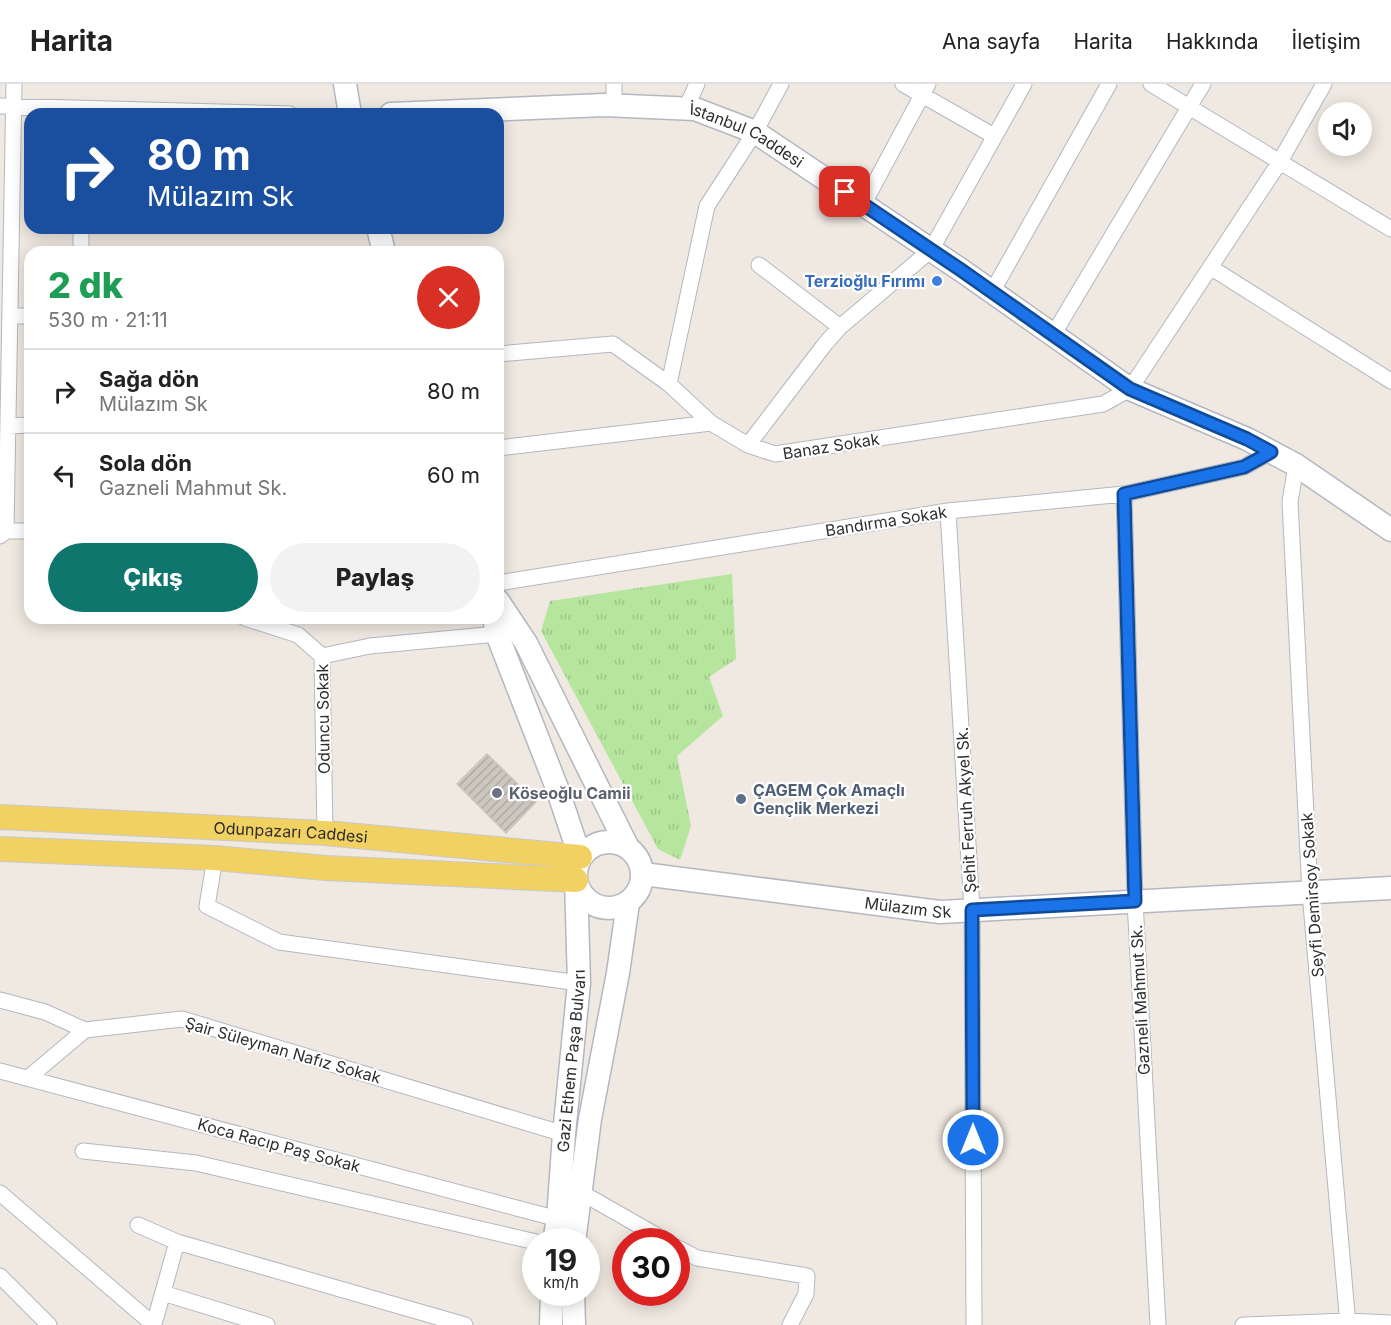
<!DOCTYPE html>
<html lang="tr">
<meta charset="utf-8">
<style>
body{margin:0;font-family:Inter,sans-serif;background:#f2f2f2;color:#222;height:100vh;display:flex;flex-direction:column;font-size:22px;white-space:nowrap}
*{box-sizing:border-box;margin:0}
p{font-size:20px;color:#767676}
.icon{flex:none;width:33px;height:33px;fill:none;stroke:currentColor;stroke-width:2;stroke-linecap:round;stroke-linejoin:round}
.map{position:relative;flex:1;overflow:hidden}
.details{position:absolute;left:24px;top:162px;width:480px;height:378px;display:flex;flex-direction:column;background:#fff;border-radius:18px;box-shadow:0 3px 15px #0003}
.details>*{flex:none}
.hud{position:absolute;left:24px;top:24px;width:480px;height:126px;border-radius:18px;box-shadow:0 3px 15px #0003;background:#1a4fa0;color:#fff;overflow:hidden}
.tools{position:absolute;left:1318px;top:18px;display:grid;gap:12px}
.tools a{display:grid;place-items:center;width:54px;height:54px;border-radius:50%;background:#fff;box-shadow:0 3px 15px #0003;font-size:30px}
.speed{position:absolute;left:522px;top:1144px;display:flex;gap:12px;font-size:30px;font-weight:700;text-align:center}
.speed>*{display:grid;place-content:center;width:78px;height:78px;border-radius:50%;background:#fff;box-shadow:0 3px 15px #0003;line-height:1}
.speed small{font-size:15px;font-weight:400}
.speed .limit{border:9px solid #d22;background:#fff;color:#111}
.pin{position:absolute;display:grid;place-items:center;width:51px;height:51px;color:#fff;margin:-26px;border-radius:12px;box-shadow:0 3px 9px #0006}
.me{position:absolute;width:66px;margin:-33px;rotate:0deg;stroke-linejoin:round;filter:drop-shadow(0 0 4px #0008)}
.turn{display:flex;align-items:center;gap:21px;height:126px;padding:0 24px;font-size:27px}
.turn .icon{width:78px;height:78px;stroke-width:2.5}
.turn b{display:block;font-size:42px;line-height:51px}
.round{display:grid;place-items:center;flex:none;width:63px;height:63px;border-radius:32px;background:#f2f2f2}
.head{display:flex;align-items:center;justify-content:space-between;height:102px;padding:0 24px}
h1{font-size:36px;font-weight:800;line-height:45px;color:#1e9e55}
.primary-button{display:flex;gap:12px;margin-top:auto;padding:12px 24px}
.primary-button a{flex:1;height:69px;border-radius:36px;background:#0f766e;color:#fff;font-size:24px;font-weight:800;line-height:69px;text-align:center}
.primary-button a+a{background:#f2f2f2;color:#222}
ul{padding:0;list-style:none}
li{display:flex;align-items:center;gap:18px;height:84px;padding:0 24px;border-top:2px solid #e0e0e0}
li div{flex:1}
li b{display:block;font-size:22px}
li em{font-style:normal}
header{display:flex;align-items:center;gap:36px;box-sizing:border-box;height:84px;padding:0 30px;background:#fff;border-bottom:2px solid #e0e0e0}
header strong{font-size:28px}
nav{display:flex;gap:33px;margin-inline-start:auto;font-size:21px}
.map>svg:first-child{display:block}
.park{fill:url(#park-tufts)}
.building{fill:url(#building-hatch);stroke:#cbc5ba;stroke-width:1.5}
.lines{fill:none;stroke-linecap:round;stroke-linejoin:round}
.street-casing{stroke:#b4b7c1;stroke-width:17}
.secondary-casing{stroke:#b4b7c1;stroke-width:25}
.primary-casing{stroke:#c9c9c9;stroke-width:26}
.street{stroke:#fff;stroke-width:15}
.secondary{stroke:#fff;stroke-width:22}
.primary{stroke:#f2d163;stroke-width:24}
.route-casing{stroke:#114b97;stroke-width:15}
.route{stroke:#1a73e8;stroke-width:10}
.shop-dot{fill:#3f7fe0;stroke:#fff;stroke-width:2}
.worship-dot{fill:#6b7280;stroke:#fff;stroke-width:2}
.service-dot{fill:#5c6f8a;stroke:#fff;stroke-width:2}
.labels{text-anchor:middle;stroke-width:4.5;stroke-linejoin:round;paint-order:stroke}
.street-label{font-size:16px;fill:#2e2e2e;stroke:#fff}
.shop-label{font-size:16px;font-weight:bold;fill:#366cbe;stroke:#fff;text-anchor:end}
.service-label{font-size:16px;font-weight:bold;fill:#4e5e75;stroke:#fff;text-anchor:start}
.worship-label{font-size:16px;font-weight:bold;fill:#5b616d;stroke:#fff;text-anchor:start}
</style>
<header>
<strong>Harita</strong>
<nav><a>Ana sayfa</a><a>Harita</a><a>Hakkında</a><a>İletişim</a></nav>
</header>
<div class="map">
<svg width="1391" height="1241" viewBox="0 0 1391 1241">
<defs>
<pattern id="park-tufts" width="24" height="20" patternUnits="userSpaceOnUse" patternTransform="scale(1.5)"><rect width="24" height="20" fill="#b6e59e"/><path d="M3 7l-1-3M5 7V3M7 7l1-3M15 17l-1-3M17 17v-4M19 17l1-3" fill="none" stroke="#9dc588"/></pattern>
<pattern id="building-hatch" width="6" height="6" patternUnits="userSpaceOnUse" patternTransform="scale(1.5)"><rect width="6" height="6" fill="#cbc7bf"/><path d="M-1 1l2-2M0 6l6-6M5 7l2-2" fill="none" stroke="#afaba4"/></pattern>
</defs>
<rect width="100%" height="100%" fill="#efe9e1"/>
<!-- park -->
<path class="park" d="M 732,490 L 736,575 L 709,593 L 723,632 L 677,672 L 691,742 L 680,776 L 658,765 L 541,547 L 550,517 Z"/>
<!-- building -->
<path class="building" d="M 487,670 L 536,718 L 506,749 L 457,700 Z"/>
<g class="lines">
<!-- street casing -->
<g class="street-casing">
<path id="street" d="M 903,0 L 994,52
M 1151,0 L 1391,145
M 614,21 L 614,0
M 0,22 L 290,30
M 686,24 L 697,0
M 863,121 L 928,0
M 81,168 L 81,144
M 759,181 L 840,243
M 1210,183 L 1391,297
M 992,208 L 1109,0
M 10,232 L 30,232
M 1053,251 L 1203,0
M 498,270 L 613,260 L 669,300 L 711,339
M 669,300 L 707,122 L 755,48 L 781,0
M 8,342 L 30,341
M 748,361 L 825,260 L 840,243 L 931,166 L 1024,0
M 498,364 L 711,339 L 748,361 L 775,370 L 1103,320 L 1130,305 L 1279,79 L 1324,0
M 1296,381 L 1290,418 L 1310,809 L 1348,1241
M 1124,410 L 1135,817 L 1158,1241
M 948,427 L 972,826 L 974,1241
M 6,447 L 14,0
M 0,452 L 6,447 L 30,447
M 498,499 L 948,427 L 1124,410 L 1244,383 L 1271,368
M 245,534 L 298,551 L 322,572 L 325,749
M 322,572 L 370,562 L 497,550
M 215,774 L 207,822 L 279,858 L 579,899
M 0,916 L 45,928 L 85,946 L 182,935 L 564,1050
M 0,987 L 558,1135
M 28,994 L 85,946
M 83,1067 L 196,1079 L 536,1158
M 0,1109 L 154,1241
M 582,1109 L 668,1158
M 138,1141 L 177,1158
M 676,1163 L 697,1174 L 807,1192 L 806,1210 L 790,1241
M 0,1192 L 49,1241
M 163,1209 L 267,1241
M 154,1240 L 177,1158 L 465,1241
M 1243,1241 L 1347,1237 L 1391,1239"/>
</g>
<!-- secondary casing -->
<g class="secondary-casing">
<g id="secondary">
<path d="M 345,0 L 350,30"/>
<path id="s1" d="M 391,30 L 604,21 L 695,25 L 755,48 L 961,186 L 1130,305 L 1247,355 L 1296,381 L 1391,446"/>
<path d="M 378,144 L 384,168"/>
<path d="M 498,517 L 526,559 L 627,762"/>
<path d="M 494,534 L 497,550 L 557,704 L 580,773"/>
<circle cx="609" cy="791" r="33"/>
<path id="s2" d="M 643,790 L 940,828 L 1391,804"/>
<path id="s3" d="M 554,1158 L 558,1135 L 564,1050 L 579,899 L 576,796"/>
<path d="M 574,1158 L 590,1035 L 618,889 L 628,819"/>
<path d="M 573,1209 L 574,1241"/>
<path d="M 551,1241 L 552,1209"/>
</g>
</g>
<!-- primary casing -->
<g class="primary-casing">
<g id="primary">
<path id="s4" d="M 0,733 L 325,749 L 580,773"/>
<path d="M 0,765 L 215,774 L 326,784 L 576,796"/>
</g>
</g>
<!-- street -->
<use href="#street" class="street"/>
<!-- secondary -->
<use href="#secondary" class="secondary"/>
<!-- primary -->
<use href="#primary" class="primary"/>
</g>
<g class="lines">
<!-- route casing -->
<g class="route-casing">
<path id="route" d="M 845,108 L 961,186 L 1130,305 L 1247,355 L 1271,368 L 1244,383 L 1124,410 L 1135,817 L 972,826 L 973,1056"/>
</g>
<!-- route -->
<use href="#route" class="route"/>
</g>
<!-- markers -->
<circle class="shop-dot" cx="937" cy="197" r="6"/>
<circle class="worship-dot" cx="497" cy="709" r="6"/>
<circle class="service-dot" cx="741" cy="715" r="6"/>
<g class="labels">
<!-- street labels -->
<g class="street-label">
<text dy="6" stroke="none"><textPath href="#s1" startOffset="362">İstanbul Caddesi</textPath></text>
<text transform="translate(831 362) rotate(-9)" y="6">Banaz Sokak</text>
<text transform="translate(886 437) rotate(-9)" y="6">Bandırma Sokak</text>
<text transform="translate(323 635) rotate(-91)" y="6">Oduncu Sokak</text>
<text transform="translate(966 726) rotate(-93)" y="6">Şehit Ferruh Akyel Sk.</text>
<text dy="6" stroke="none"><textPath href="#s4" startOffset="291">Odunpazarı Caddesi</textPath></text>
<text transform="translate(1312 811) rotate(-94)" y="6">Seyfi Demirsoy Sokak</text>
<text dy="6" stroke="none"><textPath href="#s2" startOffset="267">Mülazım Sk</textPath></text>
<text transform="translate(1140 916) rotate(-93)" y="6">Gazneli Mahmut Sk.</text>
<text transform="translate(283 966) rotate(16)" y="6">Şair Süleyman Nafız Sokak</text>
<text dy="6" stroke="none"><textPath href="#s3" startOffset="182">Gazi Ethem Paşa Bulvarı</textPath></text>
<text transform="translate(279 1061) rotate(15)" y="6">Koca Racıp Paş Sokak</text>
</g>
<!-- shop labels -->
<g class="shop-label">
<text x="925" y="203">Terzioğlu Fırımı</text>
</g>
<!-- service labels -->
<g class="service-label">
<text x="753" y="712">ÇAGEM Çok Amaçlı<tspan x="753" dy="18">Gençlik Merkezi</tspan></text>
</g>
<!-- worship labels -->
<g class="worship-label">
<text x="509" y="715">Köseoğlu Camii</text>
</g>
</g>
</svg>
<div class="tools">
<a><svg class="icon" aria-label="sound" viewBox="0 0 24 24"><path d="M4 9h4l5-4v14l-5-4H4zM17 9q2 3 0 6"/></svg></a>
</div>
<div class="speed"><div>19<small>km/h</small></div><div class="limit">30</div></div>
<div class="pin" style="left:845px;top:108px;background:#d93025"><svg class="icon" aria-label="arrive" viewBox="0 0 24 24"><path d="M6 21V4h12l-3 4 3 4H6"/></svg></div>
<svg class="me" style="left:973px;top:1056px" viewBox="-20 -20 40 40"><circle r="17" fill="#1a73e8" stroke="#fff" stroke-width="3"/><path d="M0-11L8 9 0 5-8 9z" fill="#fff"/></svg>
<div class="hud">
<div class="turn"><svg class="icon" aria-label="right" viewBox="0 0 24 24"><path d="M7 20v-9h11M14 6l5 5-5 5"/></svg><div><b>80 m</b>Mülazım Sk</div></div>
</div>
<section class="details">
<div class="head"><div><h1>2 dk</h1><p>530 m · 21:11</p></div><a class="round" style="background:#d93025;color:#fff"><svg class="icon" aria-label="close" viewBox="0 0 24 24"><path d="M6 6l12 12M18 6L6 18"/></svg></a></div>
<ul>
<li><svg class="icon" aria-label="right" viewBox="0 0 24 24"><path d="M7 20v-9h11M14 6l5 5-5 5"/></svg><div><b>Sağa dön</b><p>Mülazım Sk</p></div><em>80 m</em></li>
<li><svg class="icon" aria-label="left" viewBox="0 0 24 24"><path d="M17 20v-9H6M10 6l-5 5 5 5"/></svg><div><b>Sola dön</b><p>Gazneli Mahmut Sk.</p></div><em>60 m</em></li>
</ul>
<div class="primary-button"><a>Çıkış</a><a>Paylaş</a></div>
</section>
</div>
